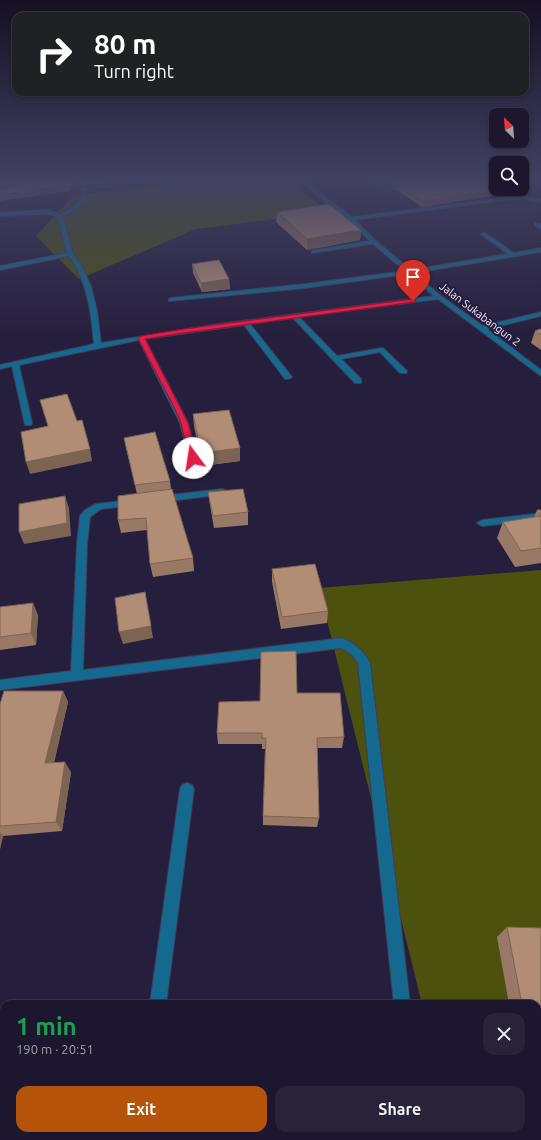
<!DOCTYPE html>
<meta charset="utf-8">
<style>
body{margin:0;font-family:Ubuntu,sans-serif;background:#29233a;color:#f1f3f6;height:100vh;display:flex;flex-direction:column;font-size:15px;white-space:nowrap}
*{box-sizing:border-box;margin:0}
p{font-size:13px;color:#a09faa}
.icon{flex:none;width:22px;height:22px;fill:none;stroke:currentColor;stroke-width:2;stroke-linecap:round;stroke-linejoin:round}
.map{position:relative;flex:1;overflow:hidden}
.panel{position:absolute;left:0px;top:1000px;width:541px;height:140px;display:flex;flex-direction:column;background:#1c162e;border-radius:12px 12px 0 0;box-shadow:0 2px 6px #0003,0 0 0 1px #3a354a}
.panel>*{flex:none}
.guide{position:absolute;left:12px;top:12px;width:517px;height:84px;border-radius:12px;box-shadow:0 2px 6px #0003,0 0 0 1px #3a354a;background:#202124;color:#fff;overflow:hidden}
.needle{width:26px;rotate:335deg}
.controls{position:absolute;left:489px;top:108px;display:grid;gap:8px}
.controls a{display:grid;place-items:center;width:40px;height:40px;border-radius:8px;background:#1c162e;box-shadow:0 2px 6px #0003,0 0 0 1px #3a354a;font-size:20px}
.pin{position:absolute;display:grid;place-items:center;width:34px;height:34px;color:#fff;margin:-41px -17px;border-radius:50% 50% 50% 0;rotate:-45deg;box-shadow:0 0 4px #0007}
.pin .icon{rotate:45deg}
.me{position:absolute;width:44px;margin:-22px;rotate:346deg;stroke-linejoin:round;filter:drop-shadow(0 0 3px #0008)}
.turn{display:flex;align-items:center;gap:14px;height:84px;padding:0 16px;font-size:18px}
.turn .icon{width:52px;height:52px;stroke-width:2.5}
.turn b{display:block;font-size:28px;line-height:34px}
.round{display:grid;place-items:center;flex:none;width:42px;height:42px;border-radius:12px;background:#29233a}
.headline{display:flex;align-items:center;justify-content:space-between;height:68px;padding:0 16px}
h1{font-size:24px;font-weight:700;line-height:30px;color:#1e9e55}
.primary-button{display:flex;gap:8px;margin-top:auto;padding:8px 16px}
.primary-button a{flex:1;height:46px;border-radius:12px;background:#b45309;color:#fff;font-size:16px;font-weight:700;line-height:46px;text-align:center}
.primary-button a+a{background:#29233a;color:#f1f3f6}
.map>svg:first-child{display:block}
.green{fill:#4c520e}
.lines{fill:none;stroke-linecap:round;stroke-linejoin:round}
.street-casing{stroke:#423b58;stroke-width:2}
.street{fill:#15698f;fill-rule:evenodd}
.wall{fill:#997965}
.shaded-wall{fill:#7d6352}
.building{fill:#b28d75;stroke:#7d6352}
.route{fill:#e11d48;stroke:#92132f}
.labels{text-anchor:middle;stroke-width:4;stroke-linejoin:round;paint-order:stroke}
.far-street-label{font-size:11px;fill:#f0ecfd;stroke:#261e3d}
</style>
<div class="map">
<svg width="541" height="1140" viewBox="0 0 541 1140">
<rect width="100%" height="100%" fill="#261e3d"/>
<!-- green -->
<path class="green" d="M 231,177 L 283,177 L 330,212 L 196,229 L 79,279 L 36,236 L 74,195 Z
M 541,570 L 541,1048 L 537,1004 L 422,1004 L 319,588 Z"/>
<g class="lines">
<!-- street casing -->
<g class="street-casing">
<path id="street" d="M 67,177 L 71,177 L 79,186 L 84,187 L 180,177 L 193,177 L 86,189 C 87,205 75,210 63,217 L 73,254 L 81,265 L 91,286 L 97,311 L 101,343 L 219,324 L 434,296 L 408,274 L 305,288 L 169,301 L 169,299 L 171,298 L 305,284 L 405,271 L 373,244 L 312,253 L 312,251 L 314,250 L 370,241 L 349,220 L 295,177 L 299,177 L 352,217 L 506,198 L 523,197 L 541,200 L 541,202 L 523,199 L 506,200 L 355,220 L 376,241 L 411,270 L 508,254 L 482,235 L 481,234 L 484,232 L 514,253 L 541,248 L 541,252 L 414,273 L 441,296 L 483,326 L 541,312 L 541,316 L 487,329 L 541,370 L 541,376 L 438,299 L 299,317 L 337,356 L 382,348 L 384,349 L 407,371 L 406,373 L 400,373 L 380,352 L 341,359 L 361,379 L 361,383 L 355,383 L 293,318 L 250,324 L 292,377 L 288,379 L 285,379 L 244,325 L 145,339 L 188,423 L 197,458 L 196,460 L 190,460 L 189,458 L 180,423 L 139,340 L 19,365 L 32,423 L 31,425 L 25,425 L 12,366 L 0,369 L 0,365 L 94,344 C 91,312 88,283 69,256 L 0,270 L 0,266 L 67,253 L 58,217 L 48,214 L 0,216 L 0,212 L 49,210 L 60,214 C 71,208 82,204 82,189 L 75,188 Z
M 363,177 L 368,177 L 386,186 L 409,185 L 411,186 C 397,194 375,187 363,177 Z
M 535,223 L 541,224 L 541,229 L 535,225 Z
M 222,489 L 225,490 L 226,492 L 225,494 L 162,502 L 157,499 L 162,496 Z
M 131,500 L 134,501 L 136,503 L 134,505 L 101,509 L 90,517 L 87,544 L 83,670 L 342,638 C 355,643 364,651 370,663 L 410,1004 L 394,1004 L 358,663 L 351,654 L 341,648 L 0,690 L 0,680 L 71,671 L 77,544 L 80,516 L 85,510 L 96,504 Z
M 541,513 L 541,519 L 482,526 L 477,523 L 482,520 Z
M 187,783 L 192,785 L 194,789 L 166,1004 L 150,1004 L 180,789 L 182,785 Z
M 0,1009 L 4,1010 L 4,1026 L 0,1025 Z
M 537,1098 L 541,1099 L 541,1117 L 537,1116 Z
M 34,1136 L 52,1136 L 52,1140 L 34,1140 Z
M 324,1136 L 342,1136 L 342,1140 L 324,1140 Z"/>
</g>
<!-- street -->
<use href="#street" class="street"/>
</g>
<!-- wall -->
<path class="wall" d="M 73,177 L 164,177 L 84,185 L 80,185 Z
M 376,177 L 496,177 L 487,184 L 497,190 L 496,195 L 422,207 L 396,190 L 396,185 L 391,185 Z
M 277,212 L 361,230 L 360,240 L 307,250 L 276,222 Z
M 192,264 L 229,279 L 230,289 L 202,292 L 193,273 Z
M 541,329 L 541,350 L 531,343 L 535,331 Z
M 193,414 L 240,448 L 240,461 L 202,466 L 194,426 Z
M 124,438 L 170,481 L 171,489 L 193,558 L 194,571 L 153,577 L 150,564 L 147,530 L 121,533 L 118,520 L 137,494 Z
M 208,492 L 248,512 L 248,525 L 214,528 L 210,505 Z
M 537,510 L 541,510 L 541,563 L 515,567 L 497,538 L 503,522 L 534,517 Z
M 272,569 L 328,611 L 327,623 L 281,629 L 272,582 Z
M 0,607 L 38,615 L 36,645 L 0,650 Z
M 63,691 L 68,702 L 54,763 L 71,772 L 62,831 L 3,836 L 0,849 L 0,704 Z
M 260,701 L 344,737 L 342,748 L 317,748 L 319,818 L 317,827 L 263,825 L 263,816 L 265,749 L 262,749 L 262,744 L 218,744 L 217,733 Z
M 507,927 L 541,928 L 541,1069 L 537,1069 L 537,1004 L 509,1004 L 497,937 Z"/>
<!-- shaded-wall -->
<path class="shaded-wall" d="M 49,177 L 67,177 L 67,180 L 0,189 L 0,184 Z
M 112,177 L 164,177 L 84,185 L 83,180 Z
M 415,177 L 451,177 L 391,185 L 392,180 Z
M 522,177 L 532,177 L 522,178 Z
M 496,178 L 496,183 L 479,186 L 480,180 Z
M 72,182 L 73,188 L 71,188 L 71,191 L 0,201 L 0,195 Z
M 497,190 L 496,195 L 422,207 L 423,201 Z
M 361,230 L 360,240 L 307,250 L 307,239 Z
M 229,279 L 230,289 L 202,292 L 201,283 Z
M 240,448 L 240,461 L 202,466 L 201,453 Z
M 90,449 L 92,461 L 30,474 L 26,462 Z
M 65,496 L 69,508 L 71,536 L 24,544 L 19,532 Z
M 145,592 L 153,638 L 123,644 L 119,632 Z
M 33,603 L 38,615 L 36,645 L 31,633 Z
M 63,691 L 68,702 L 51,774 L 45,763 Z
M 65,762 L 71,772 L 62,831 L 56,822 Z
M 0,832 L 3,836 L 0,849 Z"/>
<!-- building -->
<path class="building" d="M 0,177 L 49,177 L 0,184 Z
M 77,177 L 112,177 L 83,180 L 79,179 Z
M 386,177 L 415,177 L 392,180 Z
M 446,177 L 496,177 L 496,178 L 480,180 L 497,190 L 423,201 L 396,184 Z
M 70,180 L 72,182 L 69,183 L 70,185 L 0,195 L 0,189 Z
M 329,204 L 361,230 L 307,239 L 277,212 Z
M 219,260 L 229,279 L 201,283 L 192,264 Z
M 541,329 L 541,335 L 535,331 Z
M 67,394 L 77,421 L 82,420 L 90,449 L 26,462 L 21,432 L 48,426 L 40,400 Z
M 229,410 L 240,448 L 201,453 L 193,414 Z
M 155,432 L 170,481 L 135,485 L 124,438 Z
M 172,489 L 193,558 L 150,564 L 146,518 L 118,520 L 118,496 Z
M 243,489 L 248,512 L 213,516 L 208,492 Z
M 65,496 L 67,523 L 19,532 L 19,504 Z
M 537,510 L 541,510 L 541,516 Z
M 541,516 L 541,548 L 521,551 L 503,522 Z
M 315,564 L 328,611 L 282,617 L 272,569 Z
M 145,592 L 151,626 L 119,632 L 115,598 Z
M 33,603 L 31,633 L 0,637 L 0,607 Z
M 296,651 L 297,693 L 340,693 L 344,737 L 317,738 L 319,818 L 263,816 L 266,738 L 262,738 L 262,733 L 217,733 L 219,702 L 260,701 L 261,652 Z
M 4,691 L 63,691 L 45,763 L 65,762 L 56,822 L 0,826 L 0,704 Z
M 507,927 L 541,928 L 541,1064 L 537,1064 L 537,1004 L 522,1004 Z
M 63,1136 L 298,1136 L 297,1140 L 62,1140 Z"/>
<!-- sky -->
<linearGradient id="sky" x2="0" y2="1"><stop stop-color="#151022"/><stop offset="0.53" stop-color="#414162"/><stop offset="1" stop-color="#414162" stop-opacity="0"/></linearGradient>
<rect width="541" height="336" fill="url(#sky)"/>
<!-- route -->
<path class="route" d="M 413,299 L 416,301 L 415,302 L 184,333 L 145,339 L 188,423 L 197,458 L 193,460 L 189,458 L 181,423 L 175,409 L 138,338 L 141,336 L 184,329 Z"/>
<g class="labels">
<!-- far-street labels -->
<g class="far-street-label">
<text transform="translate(480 314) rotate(37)" y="4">Jalan Sukabangun 2</text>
</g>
</g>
</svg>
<div class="controls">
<a><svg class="needle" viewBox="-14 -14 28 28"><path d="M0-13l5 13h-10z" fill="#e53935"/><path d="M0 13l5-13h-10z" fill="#a09faa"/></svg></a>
<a><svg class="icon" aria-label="search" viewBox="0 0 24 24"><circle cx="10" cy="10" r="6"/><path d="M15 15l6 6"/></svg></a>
</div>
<div class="pin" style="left:413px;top:301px;background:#d93025"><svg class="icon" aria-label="arrive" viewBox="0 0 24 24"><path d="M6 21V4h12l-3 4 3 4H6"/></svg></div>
<svg class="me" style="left:193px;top:458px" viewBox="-20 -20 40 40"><circle r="19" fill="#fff"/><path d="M0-13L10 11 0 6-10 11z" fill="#e11d48"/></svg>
<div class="guide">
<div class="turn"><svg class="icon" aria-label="right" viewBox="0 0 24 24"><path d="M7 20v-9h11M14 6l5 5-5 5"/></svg><div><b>80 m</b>Turn right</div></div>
</div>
<section class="panel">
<div class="headline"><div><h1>1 min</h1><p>190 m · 20:51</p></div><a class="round"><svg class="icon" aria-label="close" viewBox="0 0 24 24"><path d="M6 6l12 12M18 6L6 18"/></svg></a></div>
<div class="primary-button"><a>Exit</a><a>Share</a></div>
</section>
</div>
